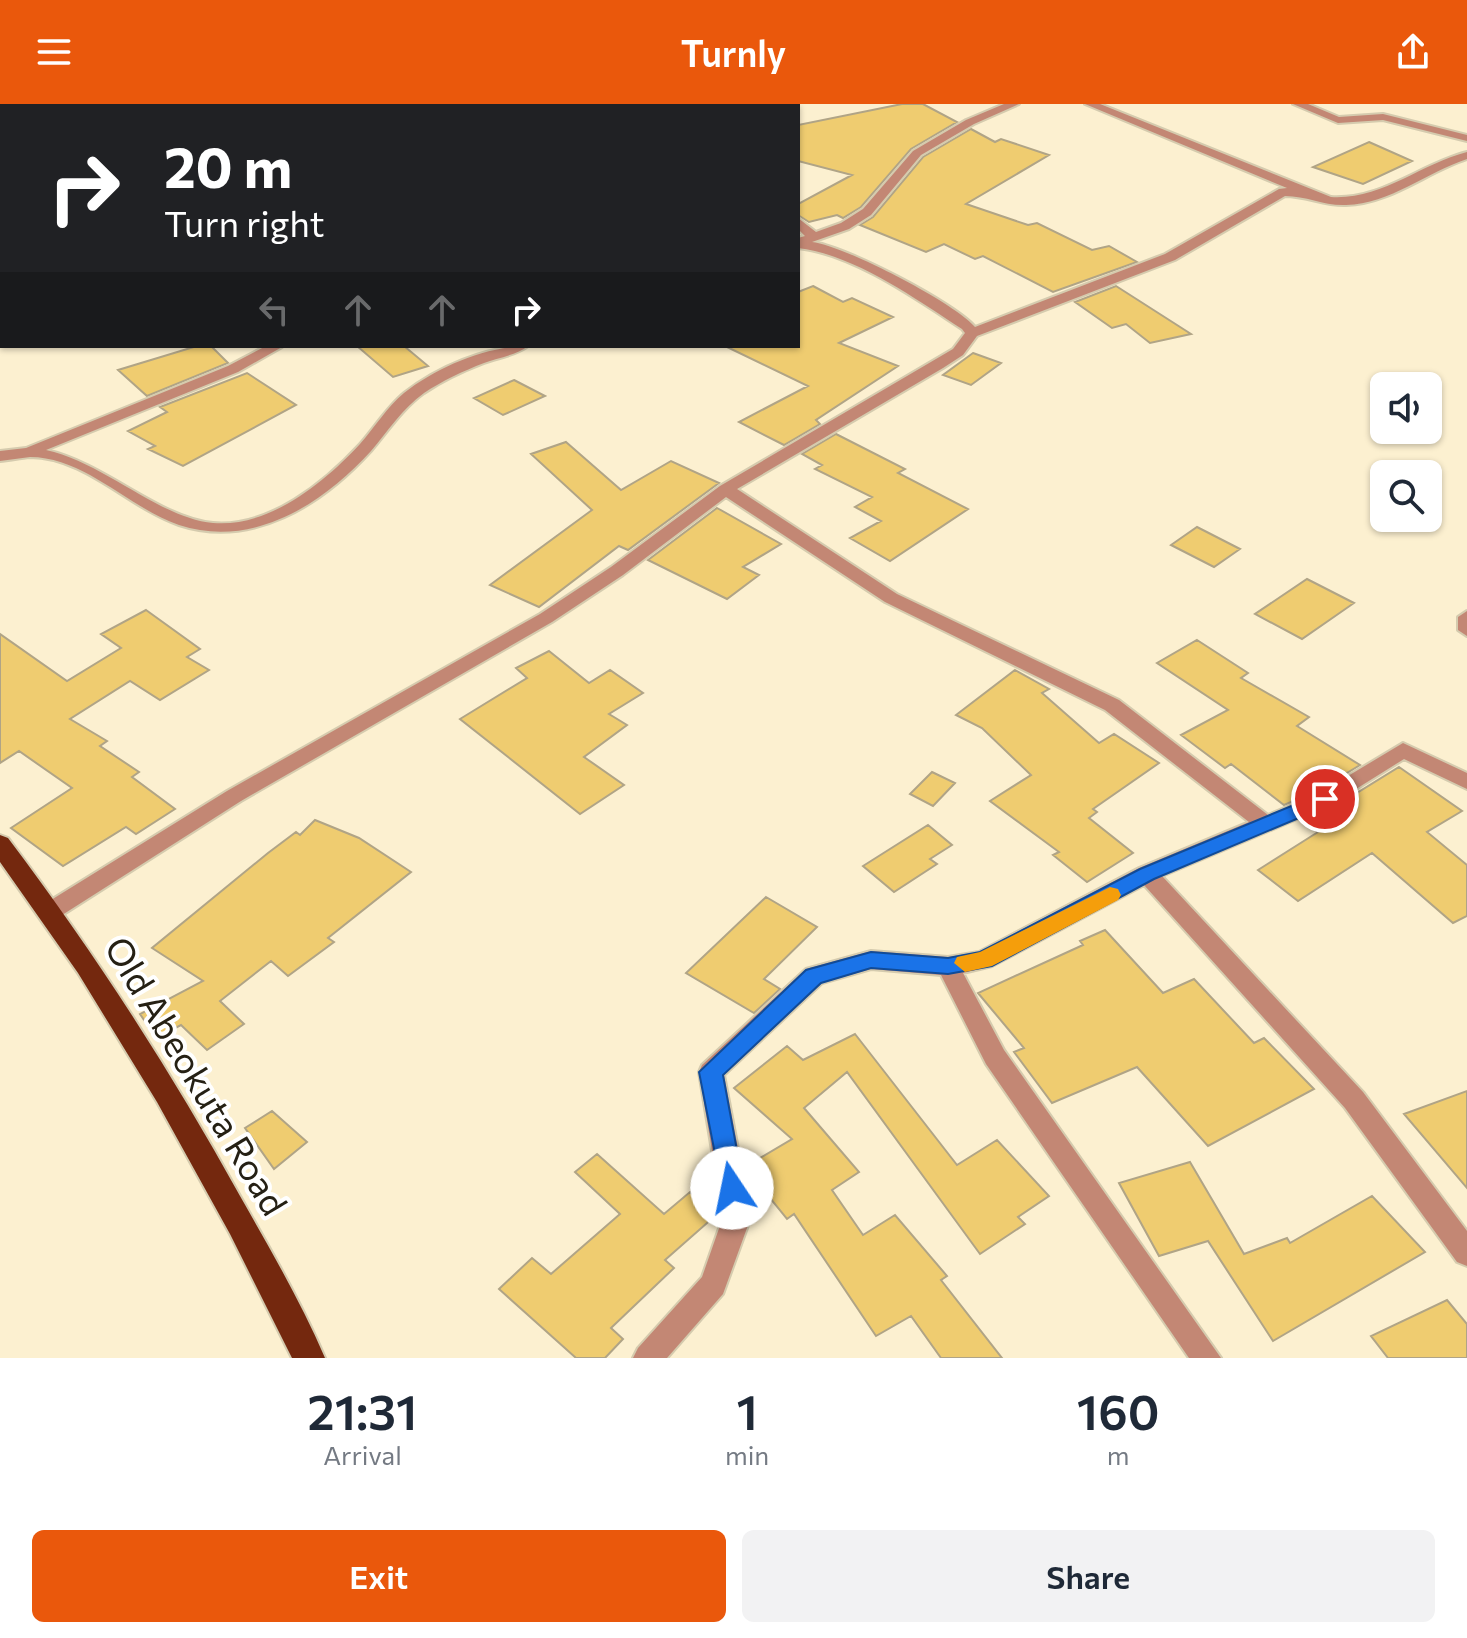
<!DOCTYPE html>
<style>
body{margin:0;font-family:Commissioner,sans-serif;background:#f2f2f3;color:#1f2937;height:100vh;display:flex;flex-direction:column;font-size:30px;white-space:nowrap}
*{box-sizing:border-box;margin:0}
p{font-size:26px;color:#747a83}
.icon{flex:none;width:44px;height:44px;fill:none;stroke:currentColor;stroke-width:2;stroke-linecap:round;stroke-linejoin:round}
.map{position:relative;height:1254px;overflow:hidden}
.side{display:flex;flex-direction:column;background:#fff;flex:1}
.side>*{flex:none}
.guide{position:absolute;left:0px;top:0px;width:800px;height:244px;box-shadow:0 2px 6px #0004;background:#202124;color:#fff;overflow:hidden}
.controls{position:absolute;left:1370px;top:268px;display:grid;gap:16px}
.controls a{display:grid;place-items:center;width:72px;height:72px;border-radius:12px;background:#fff;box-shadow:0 2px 6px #0004;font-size:40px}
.pin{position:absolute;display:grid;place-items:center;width:68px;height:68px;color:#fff;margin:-34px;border:4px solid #fff;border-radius:50%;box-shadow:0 2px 8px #0007}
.me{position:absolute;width:88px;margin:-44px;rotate:349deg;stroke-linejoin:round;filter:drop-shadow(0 0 6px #0008)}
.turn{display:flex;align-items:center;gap:28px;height:168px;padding:0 32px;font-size:36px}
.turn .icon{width:104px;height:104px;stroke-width:2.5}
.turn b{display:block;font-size:56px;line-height:68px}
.lanes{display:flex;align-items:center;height:76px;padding:0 32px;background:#0003;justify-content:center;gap:40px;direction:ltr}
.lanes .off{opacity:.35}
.eta{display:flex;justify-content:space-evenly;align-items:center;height:136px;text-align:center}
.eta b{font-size:48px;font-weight:600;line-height:56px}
.action{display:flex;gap:16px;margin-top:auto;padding:16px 32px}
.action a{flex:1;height:92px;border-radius:12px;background:#ea580c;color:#fff;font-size:32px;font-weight:600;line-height:92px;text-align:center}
.action a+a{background:#f2f2f3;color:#1f2937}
header{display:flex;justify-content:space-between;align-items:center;height:104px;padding:0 32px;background:#ea580c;color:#fff;font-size:36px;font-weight:600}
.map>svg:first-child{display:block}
.building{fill:#efcc70;stroke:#b0a486;stroke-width:2}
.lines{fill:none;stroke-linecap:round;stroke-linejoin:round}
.minor-casing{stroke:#d5cbae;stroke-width:4}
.trunk-casing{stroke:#d5cbae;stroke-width:4}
.minor{fill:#c38774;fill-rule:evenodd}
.trunk{fill:#74280e;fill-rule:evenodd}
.route{fill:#1a73e8;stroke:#114b97;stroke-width:2}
.slow{fill:#f59e0b}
.labels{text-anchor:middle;stroke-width:8;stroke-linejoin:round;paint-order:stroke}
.near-street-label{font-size:36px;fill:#252014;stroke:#fff}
</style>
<header><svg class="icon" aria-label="menu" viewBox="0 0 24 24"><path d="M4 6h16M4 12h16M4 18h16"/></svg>Turnly<svg class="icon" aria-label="share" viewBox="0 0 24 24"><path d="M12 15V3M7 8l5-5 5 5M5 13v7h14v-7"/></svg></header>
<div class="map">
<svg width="1467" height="1254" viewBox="0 0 1467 1254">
<rect width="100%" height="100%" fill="#fcf0d0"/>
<!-- building -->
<path class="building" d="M 902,0 L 923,0 L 957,18 L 911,45 L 861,103 L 843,114 L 837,111 L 809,118 L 798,111 L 798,100 L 852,71 L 798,57 L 798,21 Z
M 971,25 L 995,38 L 1001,35 L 1049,51 L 966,100 L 1028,121 L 1037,119 L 1092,146 L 1109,142 L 1137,158 L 1053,188 L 983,152 L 975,155 L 944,140 L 926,148 L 860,121 L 873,113 L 923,53 Z
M 1369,38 L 1412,57 L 1363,80 L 1313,63 Z
M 813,182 L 843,198 L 852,194 L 893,213 L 839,239 L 898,262 L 816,316 L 820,320 L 784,341 L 739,318 L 808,282 L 725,242 L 798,242 L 798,188 Z
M 1116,182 L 1191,230 L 1150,239 L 1126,220 L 1112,224 L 1075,198 Z
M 197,242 L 211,242 L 228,259 L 147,292 L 118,266 Z
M 357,242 L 404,242 L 428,262 L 393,273 Z
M 973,249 L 1001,259 L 971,281 L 943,271 Z
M 247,269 L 296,301 L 183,362 L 148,345 L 155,342 L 128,327 L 167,308 L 160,303 Z
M 514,276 L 545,292 L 503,311 L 474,294 Z
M 836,330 L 905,365 L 898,369 L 968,405 L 890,457 L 850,434 L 881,417 L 855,403 L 872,393 L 815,365 L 822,361 L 802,350 Z
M 566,338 L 621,386 L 671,357 L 719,379 L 628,446 L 619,442 L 539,503 L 490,481 L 592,406 L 531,350 Z
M 717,404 L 781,440 L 743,463 L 759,471 L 727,495 L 648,456 Z
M 1197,423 L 1240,445 L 1214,463 L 1171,441 Z
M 1307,475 L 1354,499 L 1302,535 L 1255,510 Z
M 146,506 L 200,545 L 187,553 L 209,566 L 160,596 L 130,577 L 70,615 L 107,637 L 100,642 L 139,668 L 132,673 L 175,705 L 136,730 L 126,723 L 63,762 L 11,724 L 72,684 L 19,647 L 0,659 L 0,530 L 67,577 L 121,544 L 101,530 Z
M 1197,536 L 1248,569 L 1241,574 L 1309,613 L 1297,622 L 1360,661 L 1317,687 L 1284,701 L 1231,660 L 1225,664 L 1181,631 L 1228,606 L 1157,559 Z
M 549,547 L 589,579 L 610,566 L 643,589 L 609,610 L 627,621 L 584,653 L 624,681 L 580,710 L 460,615 L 527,574 L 516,564 Z
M 1015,566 L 1049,585 L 1042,589 L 1099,639 L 1114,630 L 1159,659 L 1093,705 L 1097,708 L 1089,714 L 1133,749 L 1087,778 L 1053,751 L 1059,748 L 990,697 L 1031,671 L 982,624 L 956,611 Z
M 1399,663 L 1462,707 L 1427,728 L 1467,761 L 1467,812 L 1453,819 L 1372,749 L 1298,797 L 1258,766 L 1318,728 L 1302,716 L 1334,703 Z
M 932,668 L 955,679 L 933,702 L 910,690 Z
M 315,716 L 359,734 L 411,768 L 328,834 L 334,838 L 288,872 L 271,857 L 220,897 L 244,920 L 207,946 L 181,921 L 156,934 L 140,910 L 203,877 L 152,844 L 268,749 L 296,728 L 300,731 Z
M 928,721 L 952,741 L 930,755 L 937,760 L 894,788 L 863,762 Z
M 766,793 L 817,823 L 764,875 L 780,885 L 754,909 L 686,869 Z
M 1105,826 L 1163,889 L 1194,875 L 1254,939 L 1264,934 L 1314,985 L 1208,1042 L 1137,963 L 1052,999 L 1014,948 L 1024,944 L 978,889 L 1083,841 L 1080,837 Z
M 855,930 L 957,1061 L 997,1036 L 1049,1092 L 1018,1113 L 1025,1120 L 980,1150 L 847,968 L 804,1004 L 859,1068 L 832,1086 L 863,1131 L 895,1111 L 947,1172 L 941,1176 L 1002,1254 L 941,1254 L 911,1212 L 876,1232 L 794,1110 L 787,1115 L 745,1063 L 792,1035 L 734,984 L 787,942 L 803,956 Z
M 1467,987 L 1467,1084 L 1404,1010 Z
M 272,1007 L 307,1038 L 274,1065 L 245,1024 Z
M 597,1050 L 664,1110 L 690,1088 L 715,1112 L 665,1156 L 674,1164 L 611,1224 L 623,1235 L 605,1254 L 576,1254 L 499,1185 L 532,1154 L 551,1170 L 620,1110 L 575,1068 Z
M 1190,1058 L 1244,1150 L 1287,1134 L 1290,1139 L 1372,1092 L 1425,1148 L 1273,1237 L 1208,1137 L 1159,1152 L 1119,1079 Z
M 1447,1196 L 1467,1220 L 1467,1254 L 1388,1254 L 1371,1232 Z"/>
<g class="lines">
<!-- minor casing -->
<g class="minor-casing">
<path id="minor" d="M 282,0 L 293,0 L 294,2 L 283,2 Z
M 645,0 L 656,0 L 657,2 L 646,2 Z
M 1004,0 L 1019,0 L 974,20 L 921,51 L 871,111 L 849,125 L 812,138 C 843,141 955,199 975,223 L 1165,150 L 1279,85 L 1287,84 L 1085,0 L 1100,0 L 1331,93 C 1382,96 1420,60 1467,48 L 1467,55 C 1427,68 1390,100 1346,101 C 1324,102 1307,92 1285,92 L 1175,156 L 977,232 L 963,251 L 943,264 L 737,385 L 897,490 L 1119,596 L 1268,711 L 1318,690 L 1403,639 L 1467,669 L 1467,685 L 1404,655 L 1332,700 L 1162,772 L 1363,988 L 1467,1127 L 1467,1162 L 1457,1158 L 1345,1004 L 1144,781 L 992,862 L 963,869 L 1004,946 L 1221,1254 L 1189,1254 L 986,960 L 941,871 L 871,865 L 822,879 L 724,971 L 751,1113 L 723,1190 L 667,1254 L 633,1254 L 638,1244 L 702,1173 L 723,1113 L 699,968 L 702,961 L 806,865 L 871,847 L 948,853 L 979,848 L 1139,764 L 1249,718 L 1105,606 L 885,498 L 726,393 L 623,471 L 552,518 L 241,697 L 59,813 L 51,816 L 43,813 L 40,807 L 43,801 L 227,687 L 540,510 L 611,463 L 720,382 L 953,245 L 965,229 L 962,225 C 916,195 853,150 798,144 L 798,134 L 805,132 L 798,125 L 798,114 L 816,128 L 841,119 L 863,105 L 913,47 L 966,16 Z
M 1293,0 L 1308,0 L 1339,13 L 1383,10 L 1467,31 L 1467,37 L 1383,16 L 1338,19 Z
M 266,242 L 282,243 L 238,268 L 46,346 C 105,359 159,414 213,419 C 269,424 325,378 360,340 C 375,323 387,303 404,289 C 437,263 486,242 528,242 C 517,251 497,254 484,259 C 463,267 442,277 424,289 C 402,305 388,327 371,347 C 322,401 252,445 179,421 C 129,404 85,353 30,353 C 20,354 10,356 0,357 L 0,347 L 26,344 L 228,262 Z
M 1467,507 L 1467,532 L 1458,526 L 1458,513 Z"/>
</g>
<!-- trunk casing -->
<g class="trunk-casing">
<path id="trunk" d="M 0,731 L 8,734 C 94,848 171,967 240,1092 C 270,1145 301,1198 325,1254 L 292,1254 L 230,1130 L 157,998 L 78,869 L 0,758 Z"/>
</g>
<!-- minor -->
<use href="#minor" class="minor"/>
<!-- trunk -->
<use href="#trunk" class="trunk"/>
</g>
<!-- route -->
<path class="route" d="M 1325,688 L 1332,690 L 1332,700 L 1154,775 L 992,862 L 948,870 L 871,864 L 821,879 L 723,971 L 744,1084 L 741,1091 L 732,1094 L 723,1091 L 699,968 L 806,866 L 871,848 L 948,854 L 980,848 L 1140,765 Z"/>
<!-- slow -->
<path class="slow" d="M 1110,783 L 1118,785 L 1121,791 L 1118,796 L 992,862 L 965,868 L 954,859 L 957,853 L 980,848 Z"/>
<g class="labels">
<!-- near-street labels -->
<g class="near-street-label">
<text transform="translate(196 972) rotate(59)" y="13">Old Abeokuta Road</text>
</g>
</g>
</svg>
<div class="controls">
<a><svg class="icon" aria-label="sound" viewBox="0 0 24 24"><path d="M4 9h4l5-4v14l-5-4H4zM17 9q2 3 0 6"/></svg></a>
<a><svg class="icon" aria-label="search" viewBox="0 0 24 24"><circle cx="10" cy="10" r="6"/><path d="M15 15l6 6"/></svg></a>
</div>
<div class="pin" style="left:1325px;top:695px;background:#d93025"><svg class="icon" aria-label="arrive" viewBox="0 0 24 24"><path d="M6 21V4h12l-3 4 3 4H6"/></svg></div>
<svg class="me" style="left:732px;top:1084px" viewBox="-20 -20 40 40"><circle r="19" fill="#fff"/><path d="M0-13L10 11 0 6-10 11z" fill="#1a73e8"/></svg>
<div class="guide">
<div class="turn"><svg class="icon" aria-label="right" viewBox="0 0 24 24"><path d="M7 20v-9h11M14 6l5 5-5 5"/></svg><div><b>20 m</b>Turn right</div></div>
<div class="lanes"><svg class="icon off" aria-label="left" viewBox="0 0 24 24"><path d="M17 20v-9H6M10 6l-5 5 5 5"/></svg><svg class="icon off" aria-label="ahead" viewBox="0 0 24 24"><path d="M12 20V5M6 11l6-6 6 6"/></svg><svg class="icon off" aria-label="ahead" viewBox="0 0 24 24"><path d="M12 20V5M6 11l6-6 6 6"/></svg><svg class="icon" aria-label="right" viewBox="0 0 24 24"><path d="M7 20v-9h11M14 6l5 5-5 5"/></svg></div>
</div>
</div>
<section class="side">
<div class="eta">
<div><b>21:31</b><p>Arrival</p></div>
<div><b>1</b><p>min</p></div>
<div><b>160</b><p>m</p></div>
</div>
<div class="action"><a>Exit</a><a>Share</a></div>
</section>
